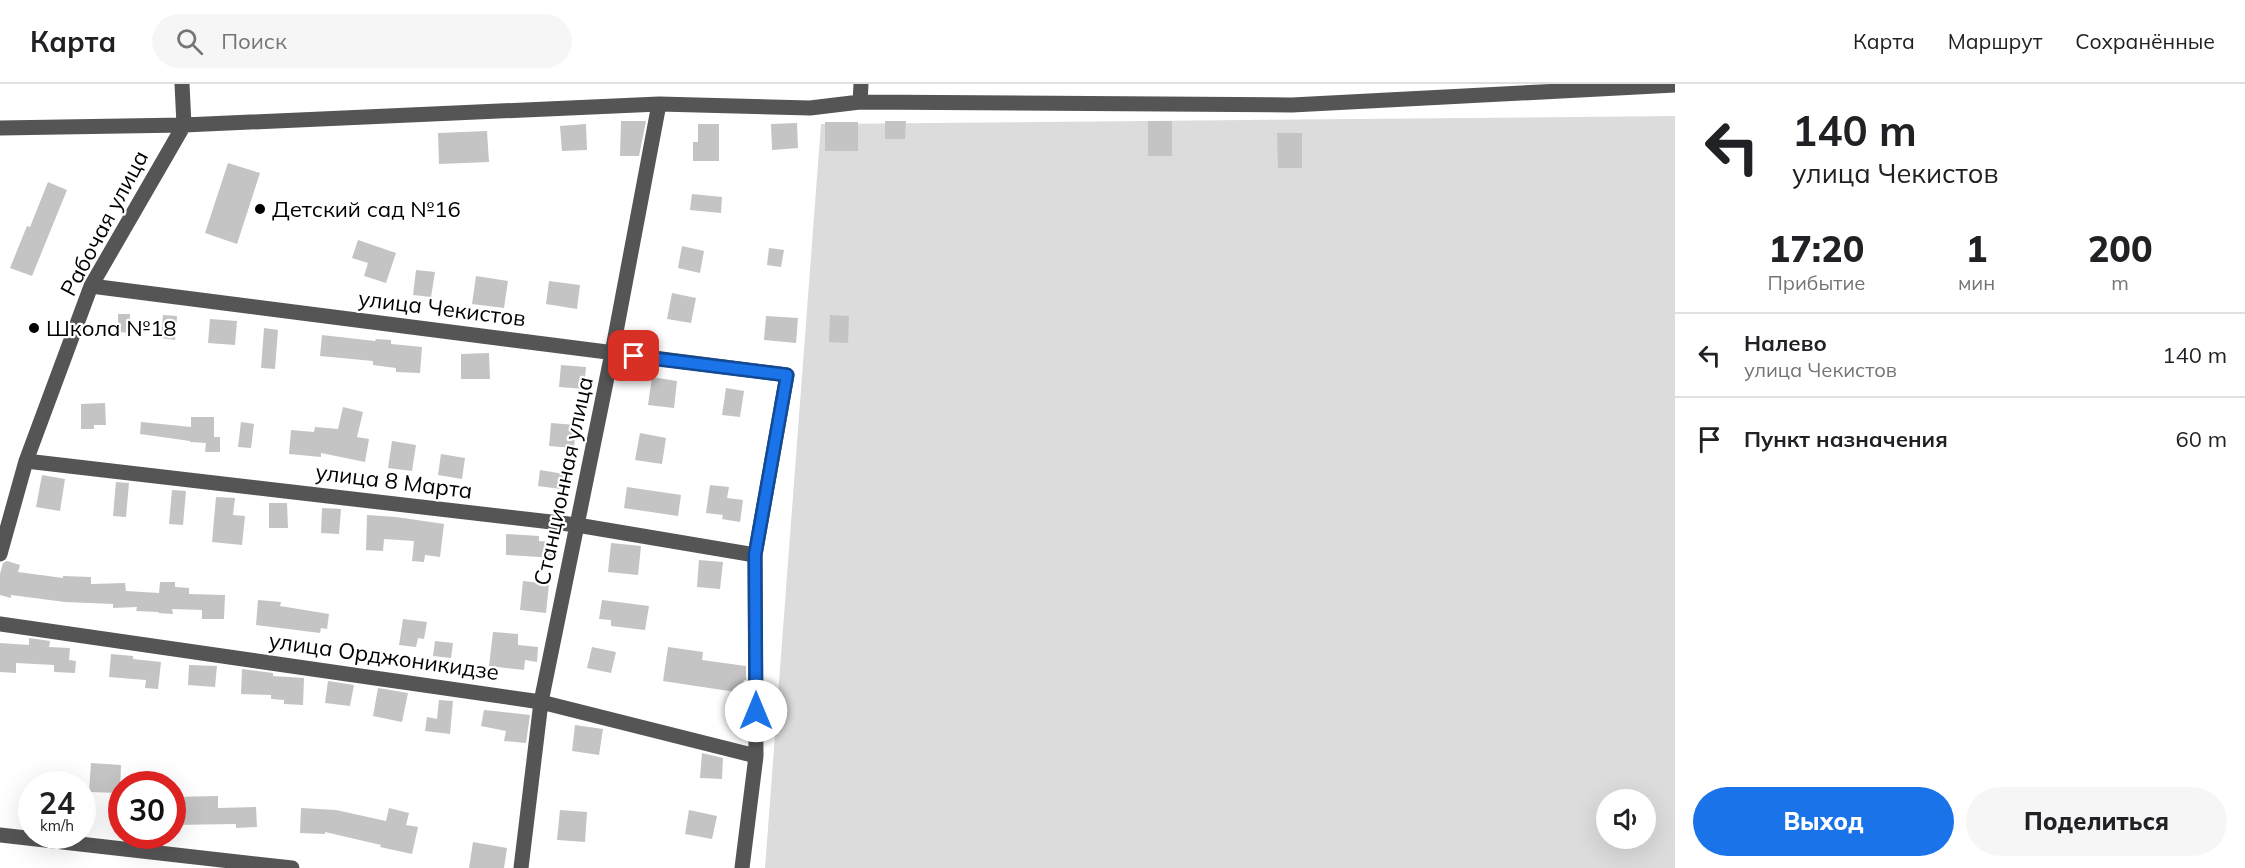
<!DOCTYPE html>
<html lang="ru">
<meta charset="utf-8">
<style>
body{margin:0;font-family:Mulish,sans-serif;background:#f6f6f6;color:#202124;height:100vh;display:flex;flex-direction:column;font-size:22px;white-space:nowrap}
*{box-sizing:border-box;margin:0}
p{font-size:20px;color:#757577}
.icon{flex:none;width:33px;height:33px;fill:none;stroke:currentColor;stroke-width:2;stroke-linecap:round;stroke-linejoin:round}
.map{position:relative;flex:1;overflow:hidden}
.drawer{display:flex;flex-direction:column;background:#fff;width:570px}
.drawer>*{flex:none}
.hud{background:#fff;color:#202124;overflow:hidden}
.buttons{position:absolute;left:1596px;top:705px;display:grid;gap:12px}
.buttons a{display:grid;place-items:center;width:60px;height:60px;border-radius:50%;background:#fff;box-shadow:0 6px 24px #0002;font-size:30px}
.speed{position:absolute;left:18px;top:687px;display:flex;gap:12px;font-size:30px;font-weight:700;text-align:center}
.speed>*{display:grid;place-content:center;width:78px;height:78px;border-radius:50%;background:#fff;box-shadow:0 6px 24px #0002;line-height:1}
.speed small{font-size:15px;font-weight:400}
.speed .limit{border:9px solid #d22;background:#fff;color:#111}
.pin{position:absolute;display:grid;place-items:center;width:51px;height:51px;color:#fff;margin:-26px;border-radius:12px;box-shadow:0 3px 9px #0006}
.me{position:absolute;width:66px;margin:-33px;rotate:0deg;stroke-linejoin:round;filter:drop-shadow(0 0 4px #0008)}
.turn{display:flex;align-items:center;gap:21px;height:126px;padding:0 18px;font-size:27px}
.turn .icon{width:78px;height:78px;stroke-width:2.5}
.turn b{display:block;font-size:42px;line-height:51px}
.eta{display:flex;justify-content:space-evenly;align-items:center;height:102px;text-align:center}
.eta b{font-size:36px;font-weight:800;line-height:42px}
.cta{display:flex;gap:12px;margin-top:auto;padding:12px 18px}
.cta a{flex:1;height:69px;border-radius:36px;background:#1a73e8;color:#fff;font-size:24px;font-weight:800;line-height:69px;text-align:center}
.cta a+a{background:#f6f6f6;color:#202124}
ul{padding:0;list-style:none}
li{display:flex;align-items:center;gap:18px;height:84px;padding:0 18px;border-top:2px solid #e0e0e0}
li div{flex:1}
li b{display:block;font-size:22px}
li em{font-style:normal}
header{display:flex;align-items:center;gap:36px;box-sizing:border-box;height:84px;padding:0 30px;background:#fff;border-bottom:2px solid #e0e0e0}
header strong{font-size:28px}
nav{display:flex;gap:33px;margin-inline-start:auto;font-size:21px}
.search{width:420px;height:54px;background:#f6f6f6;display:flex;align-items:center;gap:15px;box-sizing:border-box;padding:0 21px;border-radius:33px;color:#757577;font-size:22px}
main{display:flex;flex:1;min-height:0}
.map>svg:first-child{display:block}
.green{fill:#dcdcdc;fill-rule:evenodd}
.building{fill:#c4c4c4}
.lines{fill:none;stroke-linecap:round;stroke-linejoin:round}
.minor{stroke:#555;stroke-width:15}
.route-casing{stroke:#114b97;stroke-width:15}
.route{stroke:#1a73e8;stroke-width:10}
.poi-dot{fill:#000;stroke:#fff;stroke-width:2}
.labels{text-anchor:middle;stroke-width:4.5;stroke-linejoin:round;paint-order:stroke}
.poi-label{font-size:22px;fill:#000;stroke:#fff;text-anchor:start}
.street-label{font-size:22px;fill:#000;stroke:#fff}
</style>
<header>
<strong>Карта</strong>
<div class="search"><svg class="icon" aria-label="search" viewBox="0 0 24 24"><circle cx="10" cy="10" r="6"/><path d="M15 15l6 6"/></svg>Поиск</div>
<nav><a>Карта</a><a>Маршрут</a><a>Сохранённые</a></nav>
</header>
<main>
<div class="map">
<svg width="1675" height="784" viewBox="0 0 1675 784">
<rect width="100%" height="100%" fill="#fff"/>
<!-- green -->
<path class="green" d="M 1675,32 L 1675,784 L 765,784 L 821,40 ZM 1606,716 L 1646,716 L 1646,754 L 1606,754 Z"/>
<!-- building -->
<path class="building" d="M 621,37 L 646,37 L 639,72 L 620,72 Z
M 885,37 L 906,37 L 905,55 L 885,55 Z
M 1148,37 L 1172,37 L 1172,72 L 1148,72 Z
M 825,38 L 858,38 L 858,67 L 825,67 Z
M 797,39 L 798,64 L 772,66 L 771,40 Z
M 586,40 L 587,66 L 562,67 L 560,42 Z
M 698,40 L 719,40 L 719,77 L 693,77 L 693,58 L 698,58 Z
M 487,47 L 489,78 L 439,80 L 438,49 Z
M 1277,49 L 1302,49 L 1302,84 L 1278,84 Z
M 228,79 L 260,89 L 237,160 L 205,149 Z
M 48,98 L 67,106 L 32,192 L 10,184 L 27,142 L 30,143 Z
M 692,110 L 722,113 L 721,129 L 690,126 Z
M 358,156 L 396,169 L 386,199 L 364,192 L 368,179 L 352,174 Z
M 682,162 L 704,167 L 700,189 L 678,184 Z
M 769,164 L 784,166 L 781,183 L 767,181 Z
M 416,186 L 435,188 L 431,213 L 413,211 Z
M 476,192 L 508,197 L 504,224 L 472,220 Z
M 549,197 L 580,201 L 577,225 L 546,220 Z
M 672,209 L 696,214 L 691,239 L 667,235 Z
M 118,230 L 130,230 L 130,249 L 118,248 Z
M 163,231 L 177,232 L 175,256 L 161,254 Z
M 830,231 L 849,232 L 848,259 L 829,258 Z
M 766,232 L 798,234 L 796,259 L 764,256 Z
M 210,235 L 237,237 L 235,261 L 208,259 Z
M 264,244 L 278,246 L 275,285 L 261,284 Z
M 322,251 L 375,257 L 376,255 L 391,256 L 391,260 L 422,263 L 420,289 L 396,288 L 396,284 L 373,281 L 373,277 L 320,272 Z
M 489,269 L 490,295 L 461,295 L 461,270 Z
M 561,281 L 586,283 L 584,305 L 559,303 Z
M 652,293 L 677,297 L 674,324 L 648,321 Z
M 726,304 L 744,307 L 740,333 L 722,331 Z
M 105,319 L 106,341 L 94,341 L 94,345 L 81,345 L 81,320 Z
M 343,323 L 363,328 L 357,353 L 369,355 L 365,378 L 321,369 L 321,373 L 289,370 L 291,346 L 314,348 L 315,343 L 338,345 Z
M 191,333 L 214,333 L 214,353 L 220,353 L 220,368 L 205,368 L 206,359 L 190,358 L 190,357 L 140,350 L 141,338 L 191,343 Z
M 241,338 L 254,340 L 251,364 L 238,363 Z
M 551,339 L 576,341 L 574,364 L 549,362 Z
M 640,349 L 666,354 L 662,380 L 635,376 Z
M 392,357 L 416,361 L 412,387 L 388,384 Z
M 441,370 L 465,374 L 462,395 L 438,391 Z
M 540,386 L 570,391 L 568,406 L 538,402 Z
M 42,391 L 65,395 L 60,427 L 36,423 Z
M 116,398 L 129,399 L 126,433 L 113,432 Z
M 710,401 L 729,403 L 727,414 L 743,416 L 740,438 L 722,435 L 723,431 L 706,429 Z
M 627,403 L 681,411 L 678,432 L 624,424 Z
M 172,406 L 186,407 L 183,441 L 169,440 Z
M 216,413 L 235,414 L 233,431 L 245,432 L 242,461 L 212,458 Z
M 269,419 L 287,419 L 288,444 L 269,444 Z
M 322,424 L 341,425 L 339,450 L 321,449 Z
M 367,431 L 396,433 L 444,440 L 440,473 L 425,471 L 424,478 L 412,477 L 414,457 L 384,455 L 383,467 L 366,466 Z
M 506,450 L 539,452 L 539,457 L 555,458 L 555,474 L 506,471 Z
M 611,459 L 641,462 L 638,491 L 608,488 Z
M 699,476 L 723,478 L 720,505 L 697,503 Z
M 7,477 L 20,481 L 18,488 L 63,494 L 63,492 L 91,493 L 91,500 L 125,499 L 126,507 L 159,509 L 160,498 L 175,498 L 175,503 L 189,504 L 189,510 L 225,511 L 224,535 L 202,535 L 202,526 L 172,525 L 173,530 L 158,529 L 159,528 L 136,527 L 137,523 L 113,524 L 113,520 L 65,518 L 11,511 L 11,514 L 0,511 L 0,490 L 3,479 Z
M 523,497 L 549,500 L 546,529 L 520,526 Z
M 258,516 L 281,518 L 280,522 L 329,530 L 327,545 L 321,544 L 320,549 L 256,541 Z
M 602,516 L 649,522 L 645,546 L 611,542 L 611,536 L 599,535 Z
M 403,535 L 427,538 L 424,555 L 418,554 L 416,563 L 399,561 Z
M 493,548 L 518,550 L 518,561 L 538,563 L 537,578 L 525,576 L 524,586 L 489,582 Z
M 29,554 L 50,557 L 49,563 L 70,564 L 69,576 L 76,577 L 75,589 L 54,588 L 54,581 L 16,579 L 16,589 L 0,588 L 0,559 L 29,561 Z
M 435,557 L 453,559 L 451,574 L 433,572 Z
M 592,563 L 616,568 L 611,589 L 587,584 Z
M 668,563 L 703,568 L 702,576 L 746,582 L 746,596 L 744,596 L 742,609 L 663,597 Z
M 111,570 L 133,572 L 133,575 L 161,578 L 158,605 L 145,604 L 146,596 L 109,593 Z
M 189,581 L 217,582 L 215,603 L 188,601 Z
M 242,585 L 273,589 L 273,592 L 304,594 L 303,621 L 284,620 L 284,616 L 271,615 L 271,611 L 241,610 Z
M 328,597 L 354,601 L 350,622 L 325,619 Z
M 378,604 L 408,609 L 402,638 L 373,632 Z
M 439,616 L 453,617 L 450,650 L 425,647 L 427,633 L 437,635 Z
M 484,626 L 530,631 L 526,659 L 504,657 L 506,647 L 481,642 Z
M 575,641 L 603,645 L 599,671 L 572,667 Z
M 702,669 L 723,674 L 722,695 L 700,694 Z
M 91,679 L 121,681 L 120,709 L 89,708 Z
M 218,712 L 218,724 L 256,723 L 257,743 L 236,744 L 236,740 L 172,741 L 172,713 Z
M 301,724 L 336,726 L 386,737 L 389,724 L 409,729 L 406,741 L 418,743 L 412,770 L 380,763 L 381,761 L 325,748 L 325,750 L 300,749 Z
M 560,726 L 587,728 L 585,758 L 557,756 Z
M 689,726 L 717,732 L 712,755 L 685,750 Z
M 473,758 L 507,764 L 504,784 L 469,784 Z"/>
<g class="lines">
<!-- minor -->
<path class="minor" d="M 860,18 L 861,0
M 0,44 L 184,41 L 659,20 L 810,24 L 860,18 L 1292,21 L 1675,1
M 91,202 L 787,291 L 755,471 L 756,672 L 742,784
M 26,377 L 577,441 L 755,471
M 0,470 L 26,377 L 91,202 L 184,41 L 182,0
M 0,540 L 541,618 L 756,672
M 0,751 L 292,784
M 521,784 L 541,618 L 612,269 L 659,20"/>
</g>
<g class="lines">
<!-- route casing -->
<g class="route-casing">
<path id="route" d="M 634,272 L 787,291 L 755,471 L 756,627"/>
</g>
<!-- route -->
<use href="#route" class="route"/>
</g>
<!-- markers -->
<g class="poi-dot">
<circle cx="260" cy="125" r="6"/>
<circle cx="34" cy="244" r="6"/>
</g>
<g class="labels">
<!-- poi labels -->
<g class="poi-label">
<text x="272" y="133">Детский сад №16</text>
<text x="46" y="252">Школа №18</text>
</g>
<!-- street labels -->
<g class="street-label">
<text transform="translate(104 139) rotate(-62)" y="8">Рабочая улица</text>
<text transform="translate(442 224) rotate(7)" y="8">улица Чекистов</text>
<text transform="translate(394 397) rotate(7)" y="8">улица 8 Марта</text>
<text transform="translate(563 397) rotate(-78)" y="8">Станционная улица</text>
<text transform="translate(384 572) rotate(8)" y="8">улица Орджоникидзе</text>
</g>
</g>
</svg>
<div class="buttons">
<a><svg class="icon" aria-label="sound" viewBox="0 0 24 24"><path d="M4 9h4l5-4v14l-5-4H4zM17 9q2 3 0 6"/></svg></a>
</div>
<div class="speed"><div>24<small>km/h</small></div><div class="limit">30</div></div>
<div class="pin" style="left:634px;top:272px;background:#d93025"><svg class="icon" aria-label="arrive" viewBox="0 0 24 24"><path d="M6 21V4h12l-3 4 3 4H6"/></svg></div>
<svg class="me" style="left:756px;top:627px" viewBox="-20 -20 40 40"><circle r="19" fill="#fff"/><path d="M0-13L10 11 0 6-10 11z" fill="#1a73e8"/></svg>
</div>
<section class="drawer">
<div class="hud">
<div class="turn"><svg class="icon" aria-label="left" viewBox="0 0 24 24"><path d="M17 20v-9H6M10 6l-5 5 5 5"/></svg><div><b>140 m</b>улица Чекистов</div></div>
</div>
<div class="eta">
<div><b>17:20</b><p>Прибытие</p></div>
<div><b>1</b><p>мин</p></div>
<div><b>200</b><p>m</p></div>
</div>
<ul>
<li><svg class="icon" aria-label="left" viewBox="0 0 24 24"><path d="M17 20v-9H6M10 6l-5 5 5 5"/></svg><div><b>Налево</b><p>улица Чекистов</p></div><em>140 m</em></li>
<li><svg class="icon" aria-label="arrive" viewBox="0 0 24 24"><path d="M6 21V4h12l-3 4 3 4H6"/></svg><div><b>Пункт назначения</b></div><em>60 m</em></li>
</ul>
<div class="cta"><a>Выход</a><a>Поделиться</a></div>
</section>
</main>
